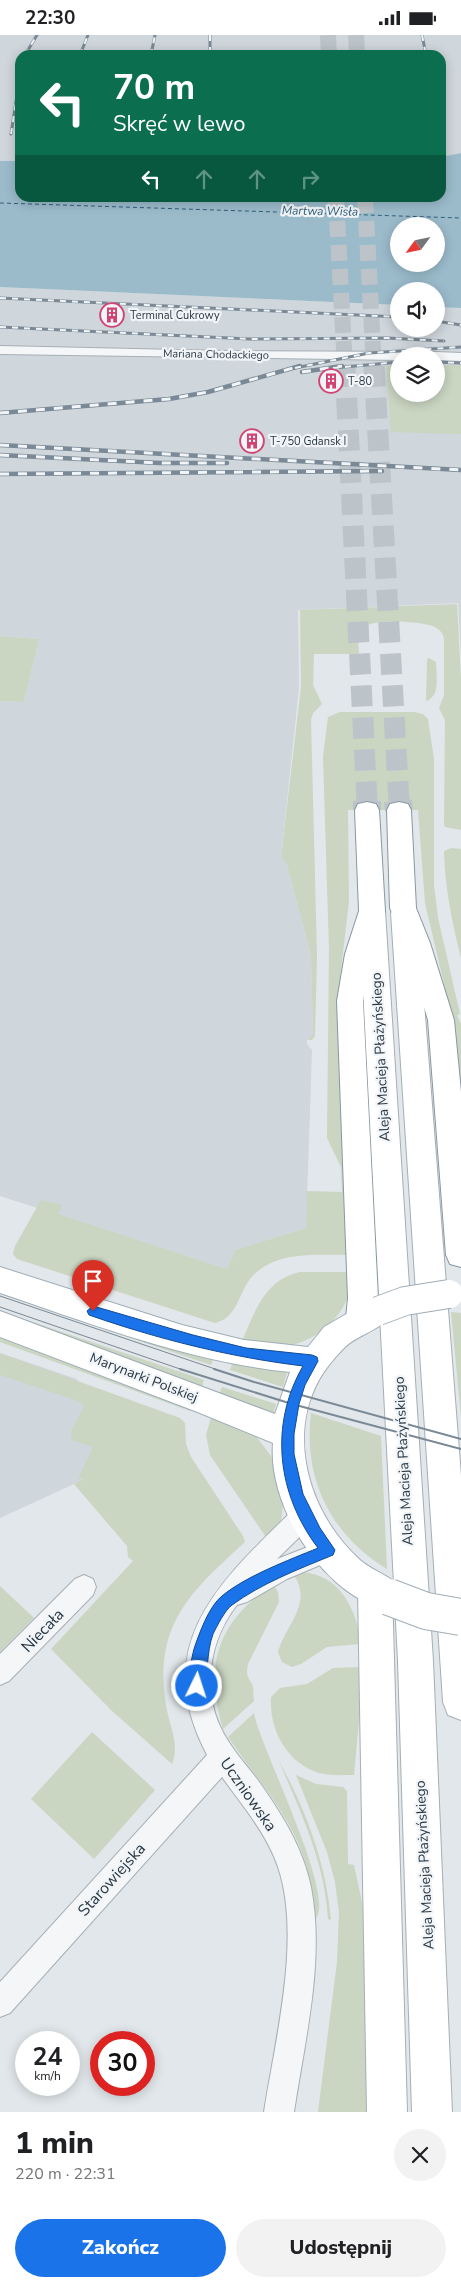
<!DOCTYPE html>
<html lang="pl">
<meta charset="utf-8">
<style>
body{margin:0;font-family:"Nunito Sans",sans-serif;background:#f2f2f2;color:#202124;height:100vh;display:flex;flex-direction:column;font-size:19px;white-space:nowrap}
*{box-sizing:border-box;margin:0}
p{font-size:16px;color:#757577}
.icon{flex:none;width:28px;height:28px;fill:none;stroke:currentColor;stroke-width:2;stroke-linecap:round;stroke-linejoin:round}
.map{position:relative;height:2077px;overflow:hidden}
.drawer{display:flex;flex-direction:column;background:#fff;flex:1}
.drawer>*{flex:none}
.top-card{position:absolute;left:15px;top:15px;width:431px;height:152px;border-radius:15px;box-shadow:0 2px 12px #0003;background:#0b6e4f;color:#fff;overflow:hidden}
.needle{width:32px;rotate:237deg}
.buttons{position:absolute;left:390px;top:182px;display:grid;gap:10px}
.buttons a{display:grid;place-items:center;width:55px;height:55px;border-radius:50%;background:#fff;box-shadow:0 2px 12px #0003;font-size:25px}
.speed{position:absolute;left:15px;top:1996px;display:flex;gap:10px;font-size:25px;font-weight:700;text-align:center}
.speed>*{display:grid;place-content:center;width:65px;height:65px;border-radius:50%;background:#fff;box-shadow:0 2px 12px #0003;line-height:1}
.speed small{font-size:12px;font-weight:400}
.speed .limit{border:8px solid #d22;background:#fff;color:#111}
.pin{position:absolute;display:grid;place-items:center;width:42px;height:42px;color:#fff;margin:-51px -21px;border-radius:50% 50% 50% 0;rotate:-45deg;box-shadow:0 0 5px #0007}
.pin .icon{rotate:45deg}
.me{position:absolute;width:55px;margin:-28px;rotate:4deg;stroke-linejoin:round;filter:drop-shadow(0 0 4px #0008)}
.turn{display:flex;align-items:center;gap:18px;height:105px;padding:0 15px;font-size:22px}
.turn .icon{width:65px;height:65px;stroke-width:2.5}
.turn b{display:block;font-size:35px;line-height:42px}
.lanes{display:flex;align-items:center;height:48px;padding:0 15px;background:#0003;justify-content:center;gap:25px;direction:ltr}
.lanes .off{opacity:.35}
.round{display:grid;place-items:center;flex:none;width:52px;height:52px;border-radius:26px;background:#f2f2f2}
.summary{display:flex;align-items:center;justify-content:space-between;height:85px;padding:0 15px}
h1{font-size:30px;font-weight:800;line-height:38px}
.action{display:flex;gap:10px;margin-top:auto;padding:10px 15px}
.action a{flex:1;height:58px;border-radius:30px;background:#1a73e8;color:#fff;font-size:20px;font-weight:800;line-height:58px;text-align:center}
.action a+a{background:#f2f2f2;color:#202124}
.status{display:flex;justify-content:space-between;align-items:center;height:35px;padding:0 25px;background:#fff;direction:ltr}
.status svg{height:14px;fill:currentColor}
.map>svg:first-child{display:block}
.built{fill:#cfd6dc;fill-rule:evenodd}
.green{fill:#cad5c2}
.water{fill:#9bbbcb;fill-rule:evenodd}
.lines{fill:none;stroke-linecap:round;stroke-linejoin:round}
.ferry{stroke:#315e78;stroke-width:1;stroke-dasharray:4 3;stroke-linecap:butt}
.trunk-tunnel-far2{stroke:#bcc4c9;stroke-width:16;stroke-dasharray:16 8;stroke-linecap:butt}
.trunk-tunnel-far1{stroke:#bcc4c9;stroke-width:21;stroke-dasharray:21 11;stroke-linecap:butt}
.trunk-tunnel{stroke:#bcc4c9;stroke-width:28;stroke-dasharray:28 14;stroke-linecap:butt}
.minor-casing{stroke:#a6afb5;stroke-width:2}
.secondary-casing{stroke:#a6afb5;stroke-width:2}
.primary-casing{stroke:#a0adb7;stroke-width:2}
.trunk-casing{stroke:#8897a2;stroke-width:2}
.minor{fill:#f4f6f8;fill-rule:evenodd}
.secondary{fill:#fff;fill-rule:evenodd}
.primary{fill:#fff;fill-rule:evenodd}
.trunk{fill:#fff;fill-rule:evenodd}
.tram-far1{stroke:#7a8995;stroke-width:1}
.tram{stroke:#7a8995;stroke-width:2}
.rail-far1-casing{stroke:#7a8995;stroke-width:3}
.rail-casing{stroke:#7a8995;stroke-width:4.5}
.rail-far1{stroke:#f1f5f8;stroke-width:2;stroke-dasharray:6;stroke-linecap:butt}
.rail{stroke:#f1f5f8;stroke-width:3;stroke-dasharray:9;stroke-linecap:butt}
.primary-bridge-far1-casing{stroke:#a0adb7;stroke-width:30;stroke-linecap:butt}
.primary-bridge-casing{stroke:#a0adb7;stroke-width:38;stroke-linecap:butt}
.primary-bridge-far1{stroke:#fff;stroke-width:28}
.primary-bridge{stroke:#fff;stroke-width:36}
.route{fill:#1a73e8;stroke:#114b97}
.labels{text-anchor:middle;stroke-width:4.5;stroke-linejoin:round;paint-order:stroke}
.far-poi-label{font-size:11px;fill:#293743;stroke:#f1f5f8;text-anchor:start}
.far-street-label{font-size:11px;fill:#293743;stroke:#f1f5f8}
.far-water-label{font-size:12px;font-style:italic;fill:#315e78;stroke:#f1f5f8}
.street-label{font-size:14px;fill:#293743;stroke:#f1f5f8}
.near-street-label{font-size:16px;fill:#293743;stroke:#f1f5f8}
</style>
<div class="status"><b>22:30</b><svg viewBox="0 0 49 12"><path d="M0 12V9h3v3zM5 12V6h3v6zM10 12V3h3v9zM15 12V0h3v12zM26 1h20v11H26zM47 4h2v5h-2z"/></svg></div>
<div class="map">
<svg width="461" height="2077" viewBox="0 0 461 2077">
<rect width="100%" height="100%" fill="#e1e7ea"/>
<!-- built -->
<path class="built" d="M 0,0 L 461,0 L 461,118 L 441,122 L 441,20 L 20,20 L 20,126 L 0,126 Z
M 0,252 L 399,270 L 399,294 L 436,294 L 436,272 L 461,273 L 461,621 L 458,568 L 298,575 L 299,653 L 281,822 L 287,830 L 311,921 L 313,1001 L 307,1004 L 307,1009 L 312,1015 L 306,1193 L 235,1215 L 227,1234 L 0,1161 L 0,666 L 24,667 L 39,604 L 0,601 ZM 399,321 L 436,321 L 436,359 L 399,359 Z
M 0,1318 L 77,1344 L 109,1428 L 74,1449 L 0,1483 Z"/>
<!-- green -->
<path class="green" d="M 399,330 L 399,359 L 436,359 L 436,330 L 461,330 L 461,399 L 391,397 L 386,331 Z
M 457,569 L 461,643 L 461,795 L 445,792 L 444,789 L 445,685 L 439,673 L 444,660 L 444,604 C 443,598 440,595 435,592 C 423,586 372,583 362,593 C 356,599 359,611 359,619 L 314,619 L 313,650 L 322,669 L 313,678 L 311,685 L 317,922 L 315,1001 L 312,1005 L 307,1005 L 313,1000 L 311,921 L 287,830 L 281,822 L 301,652 L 300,575 Z
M 0,601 L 39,604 L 24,667 L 0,666 Z
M 429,623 L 436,627 C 436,640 441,661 426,666 L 427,624 Z
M 340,677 L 414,677 L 423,679 L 428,684 L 434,724 L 434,850 L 438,883 L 460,979 L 457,980 L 461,989 L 461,1077 L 452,983 L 425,868 L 418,775 L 348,775 L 349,866 L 337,969 L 346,1220 C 313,1220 273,1216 250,1244 C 238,1260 237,1283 215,1288 L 17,1224 L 13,1219 L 15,1211 L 41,1165 L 62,1170 L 58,1179 L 227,1234 L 235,1215 L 306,1193 L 307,1156 L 342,1157 L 341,1132 L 327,1103 L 329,914 L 323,721 L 328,682 Z
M 451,813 L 461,814 L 461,923 C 452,887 445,853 444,816 Z
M 300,1237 L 349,1237 C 349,1243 350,1250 349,1256 C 345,1281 316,1305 292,1310 C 277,1313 257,1309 241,1308 C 255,1277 264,1245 300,1237 Z
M 0,1255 L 214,1321 L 211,1330 L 0,1259 Z
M 0,1276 L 204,1345 L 202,1352 Z
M 451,1277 L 461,1278 L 461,1382 Z
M 0,1299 L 193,1371 L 190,1376 L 0,1307 Z
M 0,1318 L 180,1383 L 185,1388 L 186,1409 L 191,1422 L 243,1501 L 245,1507 C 190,1557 153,1590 166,1670 C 169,1691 180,1708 172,1729 L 112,1676 L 51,1614 L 133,1526 L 128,1522 L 127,1511 L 74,1449 L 83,1444 L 78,1444 L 93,1412 L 72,1405 L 71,1396 L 83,1372 L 81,1367 L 0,1340 Z
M 234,1324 L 287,1337 L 283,1352 L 230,1335 Z
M 222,1352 L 276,1369 L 273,1380 L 219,1360 Z
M 311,1378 L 381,1401 L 387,1534 C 331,1500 303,1444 311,1378 Z
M 212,1379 L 255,1400 L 271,1421 L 283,1470 L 281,1485 L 268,1505 L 210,1420 L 206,1400 Z
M 301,1537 C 339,1539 356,1573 361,1607 L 359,1609 L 327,1612 L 301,1629 L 292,1632 L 282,1627 L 278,1617 C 286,1589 314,1568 293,1539 Z
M 273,1549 L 278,1557 L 279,1567 L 248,1629 C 246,1639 247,1641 252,1649 C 254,1653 253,1661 254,1666 L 223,1694 C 204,1629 217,1588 273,1549 Z
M 0,1551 L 34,1583 L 0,1617 Z
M 360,1632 L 360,1675 L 354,1740 C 343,1740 330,1741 319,1738 C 287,1728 269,1695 271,1662 L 280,1653 L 307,1649 L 333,1633 Z
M 254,1678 C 259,1710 338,1864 315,1884 C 311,1800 272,1766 228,1702 Z
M 92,1697 L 155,1755 L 94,1824 L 31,1764 Z
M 279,1726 C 306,1775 326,1828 331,1885 L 328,1884 C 325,1828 301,1778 279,1726 Z
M 296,1740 L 316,1749 L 343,1752 L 347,1756 L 348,1829 L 354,1830 L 363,1872 L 368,2077 L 318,2077 L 337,1927 L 339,1878 L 335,1847 L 327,1817 Z"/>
<!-- water -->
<path class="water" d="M 461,118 L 461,273 L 436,272 L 436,256 L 399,256 L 399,270 L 0,252 L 0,126 L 20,126 L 20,162 L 441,162 L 441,122 ZM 399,191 L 436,191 L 436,229 L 399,229 Z"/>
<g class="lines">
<!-- ferry -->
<path class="ferry" d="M 0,168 L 461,183"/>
<!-- trunk-tunnel-far2 -->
<path class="trunk-tunnel-far2" d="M 328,0 L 329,20
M 356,0 L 357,20
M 336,162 L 345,333
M 365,162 L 374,333"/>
<!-- trunk-tunnel-far1 -->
<path class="trunk-tunnel-far1" d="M 345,331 L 367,767
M 374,331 L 399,767"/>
<!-- trunk-tunnel -->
<path class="trunk-tunnel" d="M 367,766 L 367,775
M 398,766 L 399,775"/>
<!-- minor casing -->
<g class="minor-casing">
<path id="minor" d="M 0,311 L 224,316 L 436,317 L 461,318 L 461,326 L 436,325 L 436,321 L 399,321 L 399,325 L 0,319 Z
M 305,1469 L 314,1472 L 317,1480 L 314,1488 L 277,1524 L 328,1504 L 337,1507 L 340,1515 L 337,1523 L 287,1544 L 247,1567 L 237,1570 C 210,1604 202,1652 220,1691 C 229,1711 244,1727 257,1744 C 280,1776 303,1812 311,1852 C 325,1925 305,2004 294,2077 L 264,2077 C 275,2005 302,1903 278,1832 C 267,1799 242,1770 222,1742 L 10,1978 L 0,1982 L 0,1947 L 207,1720 C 148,1608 221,1546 296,1472 Z
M 84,1540 L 93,1544 L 96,1552 L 93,1560 L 9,1646 L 0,1650 L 0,1619 L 75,1544 Z"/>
</g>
<!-- secondary casing -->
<g class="secondary-casing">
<path id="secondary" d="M 372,867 L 381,870 L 385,876 L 433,1626 L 452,2077 L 412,2077 L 398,1626 L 359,876 L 363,870 Z
M 404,869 L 413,872 L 417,878 L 461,1441 L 461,1685 L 448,1680 L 443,1667 L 391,878 L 395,872 Z
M 375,1539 L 387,1543 L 392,1555 L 407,2077 L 367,2077 L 358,1555 L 363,1543 Z"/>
</g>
<!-- primary casing -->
<g class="primary-casing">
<path id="primary" d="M 0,1232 L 182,1290 L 244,1305 L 308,1312 L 324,1292 L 367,1267 L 378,1263 L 389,1267 L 393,1276 C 384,1295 360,1298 345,1312 C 337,1320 325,1334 319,1345 C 286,1405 311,1481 360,1525 C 376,1539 397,1541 406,1562 L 401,1574 L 389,1578 C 371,1571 350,1560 336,1547 C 300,1515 269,1457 273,1408 L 195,1376 L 0,1302 L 0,1276 L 275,1379 L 290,1337 C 190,1327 95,1290 0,1258 Z"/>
</g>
<!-- trunk casing -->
<g class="trunk-casing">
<path id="trunk" d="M 367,767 L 376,769 L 379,775 L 385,876 L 371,919 L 363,966 L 378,1263 L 376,1283 L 372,1292 L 361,1296 L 350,1292 L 346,1283 L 348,1263 L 337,966 L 345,919 L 359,876 L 355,775 L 358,769 Z
M 399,767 L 408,769 L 411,775 L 416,873 L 430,908 L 454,985 L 461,1057 L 461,1232 L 450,1229 L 446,1220 L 428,985 L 404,908 L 390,873 L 387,775 L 390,769 Z"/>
</g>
<!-- minor -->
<use href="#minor" class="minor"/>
<!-- secondary -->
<use href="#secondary" class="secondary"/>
<!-- primary -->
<use href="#primary" class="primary"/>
<!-- trunk -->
<use href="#trunk" class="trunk"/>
<!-- tram-far1 -->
<path class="tram-far1" d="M 0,1261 L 218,1335
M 0,1272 L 183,1335"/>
<!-- tram -->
<path class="tram" d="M 180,1334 L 292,1369 L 461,1414
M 214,1334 L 254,1347 L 461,1404"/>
<!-- rail-far1 casing -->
<g class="rail-far1-casing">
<path id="rail-far1" d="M 210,0 L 210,20
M 422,0 L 426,20
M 25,20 L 37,0
M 80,20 L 88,0
M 151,20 L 155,0
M 11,99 L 20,41
M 0,263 L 399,282
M 436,286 L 461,290
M 0,292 L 250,304 L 387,303 L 444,306
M 436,327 L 461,328
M 295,333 L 369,318 L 461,312
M 333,333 L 399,327"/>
</g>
<!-- rail casing -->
<g class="rail-casing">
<path id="rail" d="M 302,337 L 342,331
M 0,378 L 169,364 L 208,357 L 300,331
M 0,410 L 461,435
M 0,420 L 160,428 L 227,428
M 0,439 L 382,436"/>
</g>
<!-- rail-far1 -->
<use href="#rail-far1" class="rail-far1"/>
<!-- rail -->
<use href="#rail" class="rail"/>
<!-- primary-bridge-far1 casing -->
<g class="primary-bridge-far1-casing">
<path id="primary-bridge-far1" d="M 378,1276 L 405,1266 L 449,1259"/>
</g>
<!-- primary-bridge casing -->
<g class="primary-bridge-casing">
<path id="primary-bridge" d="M 389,1562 L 426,1576 L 461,1582"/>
</g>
<!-- primary-bridge-far1 -->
<use href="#primary-bridge-far1" class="primary-bridge-far1"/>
<!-- primary-bridge -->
<use href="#primary-bridge" class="primary-bridge"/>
</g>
<!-- route -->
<path class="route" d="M 93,1271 L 193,1300 L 246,1313 L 312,1320 L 317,1322 L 318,1326 L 305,1350 L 299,1369 L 294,1399 L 294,1419 L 303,1459 L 320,1493 L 335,1515 L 333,1520 C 299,1534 262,1548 232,1570 C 225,1575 217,1591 213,1599 C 206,1618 209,1640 202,1656 L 197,1658 L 192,1656 C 187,1645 191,1626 194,1614 C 199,1599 209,1571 222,1561 C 246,1541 289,1525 318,1513 C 277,1459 269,1390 303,1331 C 229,1322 158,1304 89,1280 L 87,1276 Z"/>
<!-- icons -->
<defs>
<g id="building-ring" transform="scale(1.25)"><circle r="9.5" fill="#f1f5f8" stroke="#d34372" stroke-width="1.5"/><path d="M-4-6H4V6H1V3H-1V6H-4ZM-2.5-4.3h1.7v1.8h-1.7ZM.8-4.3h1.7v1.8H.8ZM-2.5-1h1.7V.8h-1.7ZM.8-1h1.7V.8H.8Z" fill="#d34372"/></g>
</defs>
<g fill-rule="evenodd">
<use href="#building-ring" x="112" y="280"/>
<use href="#building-ring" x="331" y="346"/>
<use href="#building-ring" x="252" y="406"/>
</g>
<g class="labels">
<!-- far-poi labels -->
<g class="far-poi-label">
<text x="130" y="284">Terminal Cukrowy</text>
<text x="348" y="350">T-80</text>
<text x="270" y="410">T-750 Gdansk I</text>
</g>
<!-- far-street labels -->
<g class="far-street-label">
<text transform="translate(216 319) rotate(1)" y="4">Mariana Chodackiego</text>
</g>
<!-- far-water labels -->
<g class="far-water-label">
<text transform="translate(320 176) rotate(1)" y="4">Martwa Wisła</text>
</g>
<!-- street labels -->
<g class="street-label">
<text transform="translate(380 1022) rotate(-93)" y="5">Aleja Macieja Płażyńskiego</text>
<text transform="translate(144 1342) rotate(21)" y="5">Marynarki Polskiej</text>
<text transform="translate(403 1426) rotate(-93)" y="5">Aleja Macieja Płażyńskiego</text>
<text transform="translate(424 1830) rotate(-93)" y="5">Aleja Macieja Płażyńskiego</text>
</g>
<!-- near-street labels -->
<g class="near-street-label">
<text transform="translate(42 1595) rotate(-46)" y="6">Niecała</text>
<text transform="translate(249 1759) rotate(55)" y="6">Uczniowska</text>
<text transform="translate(111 1844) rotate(-48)" y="6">Starowiejska</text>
</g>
</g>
</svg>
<div class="buttons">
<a><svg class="needle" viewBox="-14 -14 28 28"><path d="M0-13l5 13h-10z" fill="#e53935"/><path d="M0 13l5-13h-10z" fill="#757577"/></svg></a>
<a><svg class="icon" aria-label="sound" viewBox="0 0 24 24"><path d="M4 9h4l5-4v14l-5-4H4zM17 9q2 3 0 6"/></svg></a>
<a><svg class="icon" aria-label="layers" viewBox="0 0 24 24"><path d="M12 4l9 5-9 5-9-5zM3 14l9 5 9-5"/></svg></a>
</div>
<div class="speed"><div>24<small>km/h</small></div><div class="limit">30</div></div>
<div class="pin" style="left:93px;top:1276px;background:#d93025"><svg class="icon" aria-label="arrive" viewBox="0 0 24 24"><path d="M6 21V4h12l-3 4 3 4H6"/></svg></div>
<svg class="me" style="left:197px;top:1651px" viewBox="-20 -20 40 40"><circle r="17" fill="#1a73e8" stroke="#fff" stroke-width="3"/><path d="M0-11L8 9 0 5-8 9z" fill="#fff"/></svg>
<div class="top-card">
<div class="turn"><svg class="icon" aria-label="left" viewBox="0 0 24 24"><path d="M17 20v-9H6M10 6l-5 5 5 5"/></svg><div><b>70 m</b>Skręć w lewo</div></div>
<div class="lanes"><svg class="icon" aria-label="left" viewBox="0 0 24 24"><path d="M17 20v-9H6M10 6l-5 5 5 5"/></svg><svg class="icon off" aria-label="ahead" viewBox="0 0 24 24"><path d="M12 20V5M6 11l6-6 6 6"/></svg><svg class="icon off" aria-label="ahead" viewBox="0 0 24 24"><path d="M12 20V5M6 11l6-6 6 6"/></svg><svg class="icon off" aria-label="right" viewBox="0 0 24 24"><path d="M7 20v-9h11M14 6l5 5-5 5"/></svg></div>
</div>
</div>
<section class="drawer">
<div class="summary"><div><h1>1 min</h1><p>220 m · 22:31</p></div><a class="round"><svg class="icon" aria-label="close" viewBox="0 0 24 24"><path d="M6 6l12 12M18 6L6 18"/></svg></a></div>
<div class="action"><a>Zakończ</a><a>Udostępnij</a></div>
</section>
